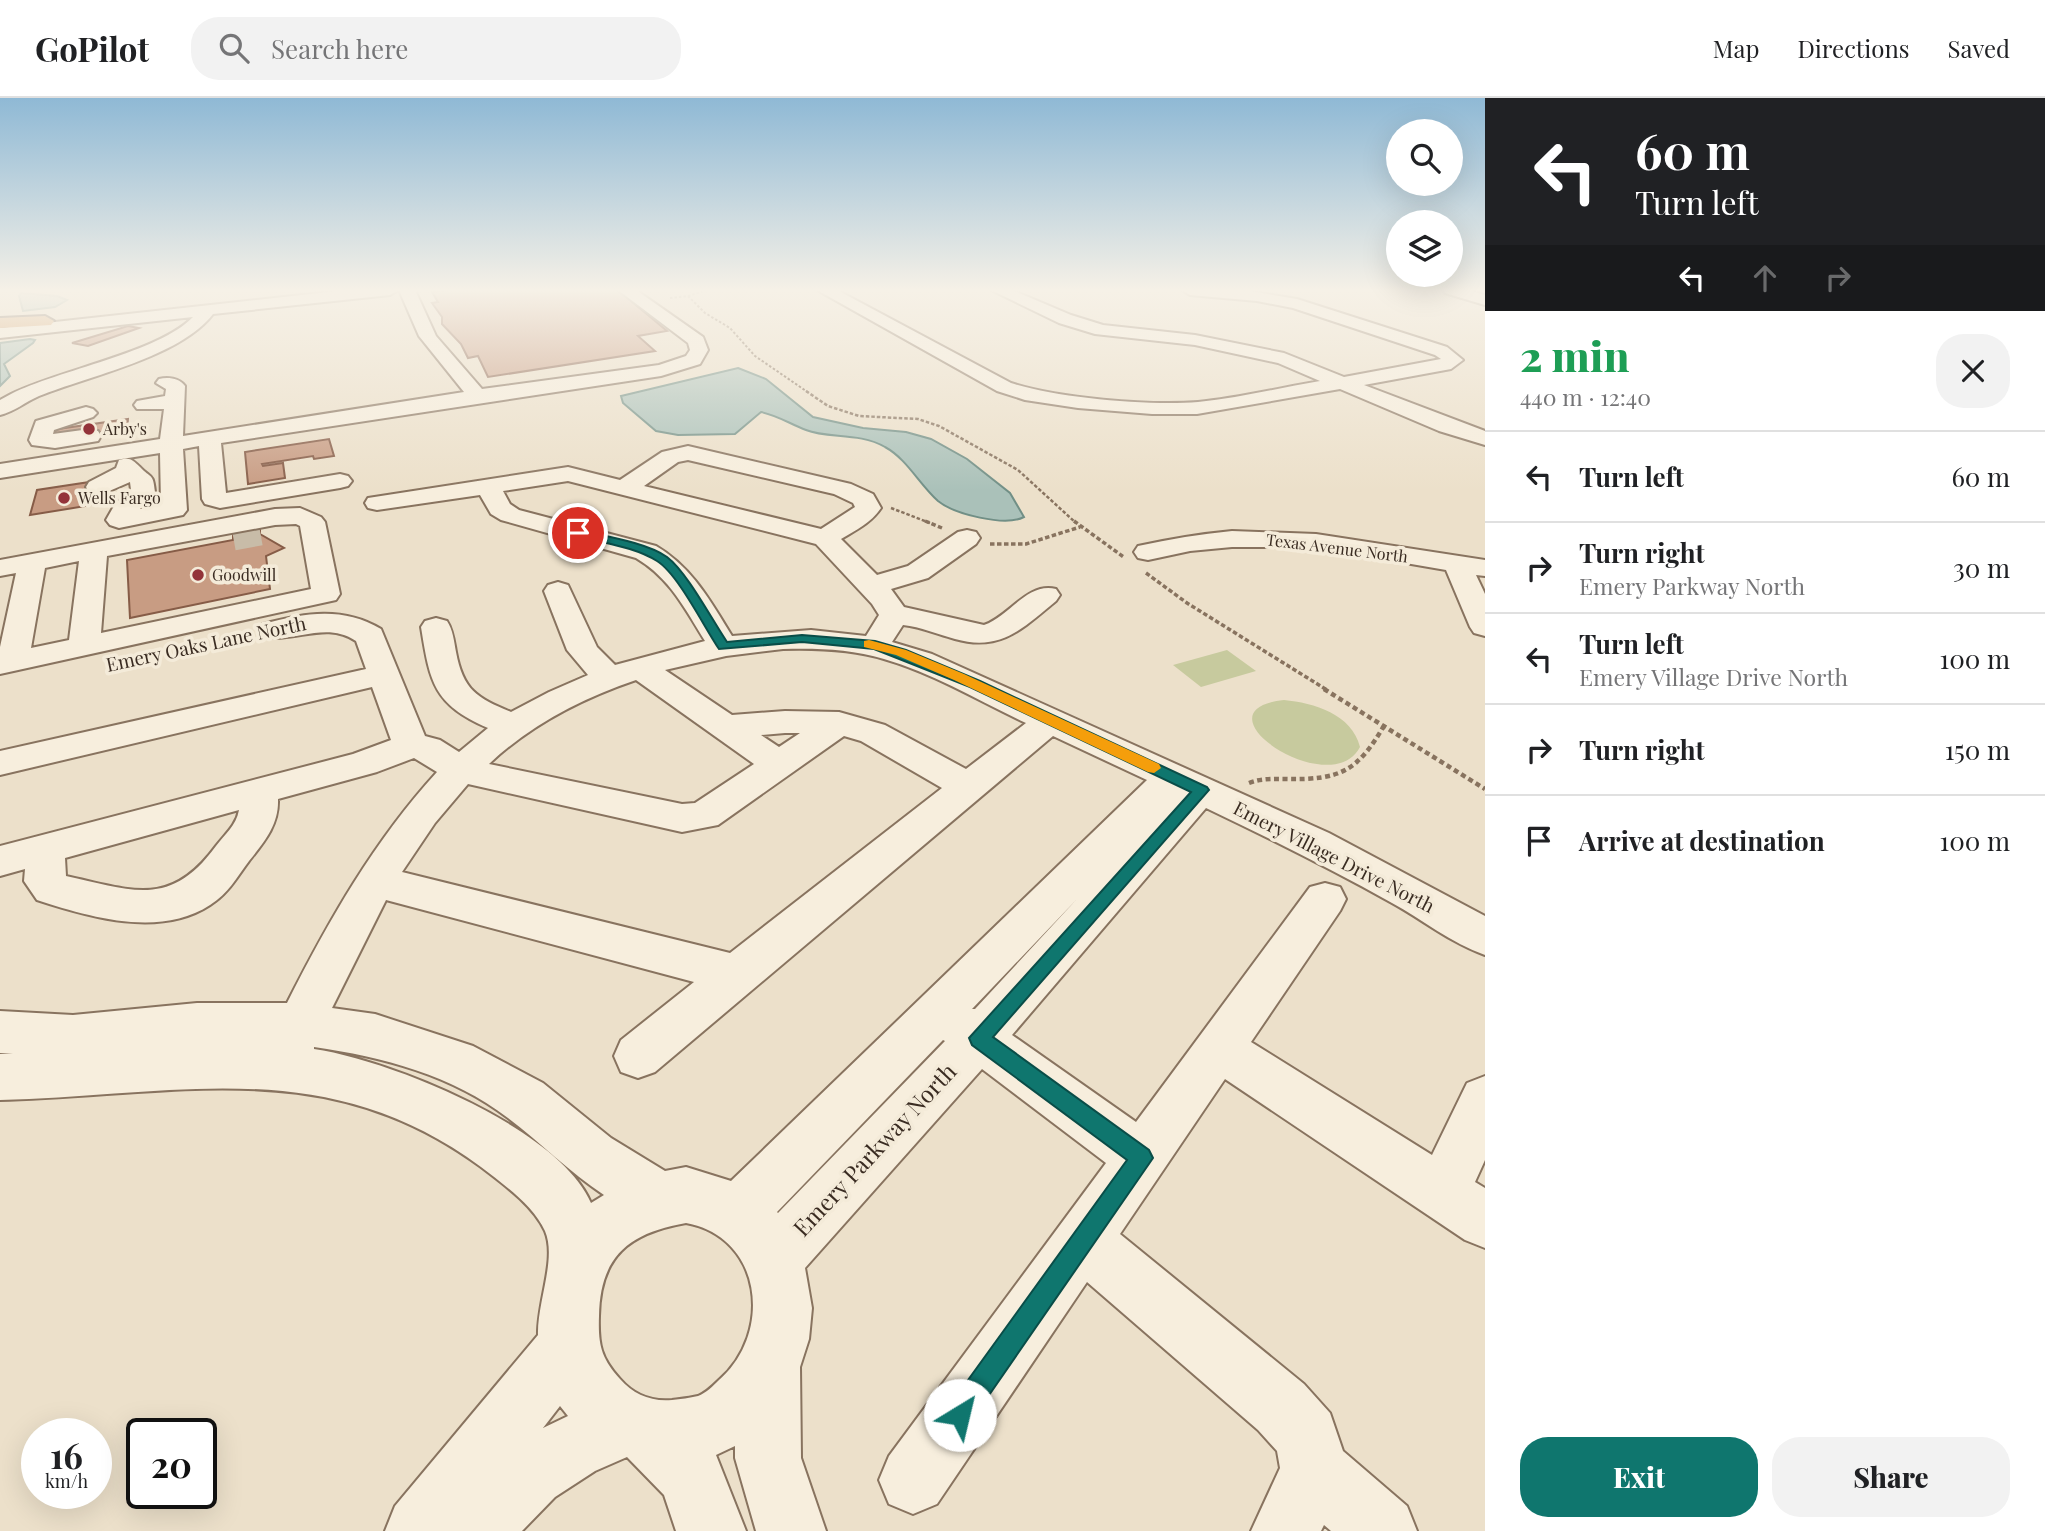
<!DOCTYPE html>
<meta charset="utf-8">
<style>
body{margin:0;font-family:"Playfair Display",serif;background:#f2f2f2;color:#202124;height:100vh;display:flex;flex-direction:column;font-size:26px;white-space:nowrap}
*{box-sizing:border-box;margin:0}
p{font-size:23px;color:#757577}
.icon{flex:none;width:38px;height:38px;fill:none;stroke:currentColor;stroke-width:2;stroke-linecap:round;stroke-linejoin:round}
.map{position:relative;flex:1;overflow:hidden}
.details{display:flex;flex-direction:column;background:#fff;width:560px}
.details>*{flex:none}
.top-card{background:#202124;color:#fff;overflow:hidden}
.buttons{position:absolute;left:1386px;top:21px;display:grid;gap:14px}
.buttons a{display:grid;place-items:center;width:77px;height:77px;border-radius:50%;background:#fff;box-shadow:0 7px 28px #0002;font-size:35px}
.speed{position:absolute;left:21px;top:1320px;display:flex;gap:14px;font-size:35px;font-weight:700;text-align:center}
.speed>*{display:grid;place-content:center;width:91px;height:91px;border-radius:50%;background:#fff;box-shadow:0 7px 28px #0002;line-height:1}
.speed small{font-size:18px;font-weight:400}
.speed .limit{border:4px solid #111;border-radius:10px;background:#fff;color:#111}
.pin{position:absolute;display:grid;place-items:center;width:60px;height:60px;color:#fff;margin:-30px;border:4px solid #fff;border-radius:50%;box-shadow:0 2px 7px #0007}
.me{position:absolute;width:77px;margin:-38px;rotate:36deg;stroke-linejoin:round;filter:drop-shadow(0 0 5px #0008)}
.turn{display:flex;align-items:center;gap:24px;height:147px;padding:0 35px;font-size:32px}
.turn .icon{width:91px;height:91px;stroke-width:2.5}
.turn b{display:block;font-size:49px;line-height:60px}
.lanes{display:flex;align-items:center;height:66px;padding:0 35px;background:#0003;justify-content:center;gap:35px;direction:ltr}
.lanes .off{opacity:.35}
.round{display:grid;place-items:center;flex:none;width:74px;height:74px;border-radius:28px;background:#f2f2f2}
.summary{display:flex;align-items:center;justify-content:space-between;height:119px;padding:0 35px}
h1{font-size:42px;font-weight:800;line-height:52px;color:#1e9e55}
.cta{display:flex;gap:14px;margin-top:auto;padding:14px 35px}
.cta a{flex:1;height:80px;border-radius:28px;background:#0f766e;color:#fff;font-size:28px;font-weight:800;line-height:80px;text-align:center}
.cta a+a{background:#f2f2f2;color:#202124}
ul{padding:0;list-style:none}
li{display:flex;align-items:center;gap:21px;height:91px;padding:0 35px;border-top:2px solid #e0e0e0}
li div{flex:1}
li b{display:block;font-size:26px}
li em{font-style:normal}
header{display:flex;align-items:center;gap:42px;box-sizing:border-box;height:98px;padding:0 35px;background:#fff;border-bottom:2px solid #e0e0e0}
header strong{font-size:33px}
nav{display:flex;gap:38px;margin-inline-start:auto;font-size:24px}
.search{width:490px;height:63px;background:#f2f2f2;display:flex;align-items:center;gap:18px;box-sizing:border-box;padding:0 24px;border-radius:28px;color:#757577;font-size:26px}
main{display:flex;flex:1;min-height:0}
.map>svg:first-child{display:block}
.green{fill:#c7ca9e}
.water{fill:#aac1b9;stroke:#718f86;stroke-width:2}
.building{fill:#c89c83;stroke:#865c47;stroke-width:2}
.lines{fill:none;stroke-linecap:round;stroke-linejoin:round}
.minor-tunnel{stroke:#c8bca8;stroke-width:29;stroke-dasharray:29 15;stroke-linecap:butt}
.minor-casing{stroke:#88735f;stroke-width:4}
.highway-casing{stroke:#564233;stroke-width:4}
.path-far3{stroke:#88735f;stroke-width:2;stroke-dasharray:2.5 2;stroke-linecap:butt}
.path-far2{stroke:#88735f;stroke-width:2.5;stroke-dasharray:3.5 2;stroke-linecap:butt}
.path-far1{stroke:#88735f;stroke-width:3.5;stroke-dasharray:4.5 2.5;stroke-linecap:butt}
.path{stroke:#88735f;stroke-width:4.5;stroke-dasharray:5 3.5;stroke-linecap:butt}
.minor{fill:#f7eedd;fill-rule:evenodd}
.highway{fill:#d49c62;fill-rule:evenodd}
.route{fill:#0f766e;stroke:#0a4d48;stroke-width:2}
.slow{fill:#f59e0b}
.poi-dot{fill:#933339;stroke:#f4ebd9;stroke-width:2.5}
.labels{text-anchor:middle;stroke-width:7;stroke-linejoin:round;paint-order:stroke}
.far-poi-label{font-size:16px;fill:#3a2c22;stroke:#f4ebd9;text-anchor:start}
.far-street-label{font-size:16px;fill:#3a2c22;stroke:#f4ebd9}
.street-label{font-size:19px;fill:#3a2c22;stroke:#f4ebd9}
.near-street-label{font-size:23px;fill:#3a2c22;stroke:#f4ebd9}
</style>
<header>
<strong>GoPilot</strong>
<div class="search"><svg class="icon" aria-label="search" viewBox="0 0 24 24"><circle cx="10" cy="10" r="6"/><path d="M15 15l6 6"/></svg>Search here</div>
<nav><a>Map</a><a>Directions</a><a>Saved</a></nav>
</header>
<main>
<div class="map">
<svg width="1485" height="1433" viewBox="0 0 1485 1433">
<rect width="100%" height="100%" fill="#ece0ca"/>
<!-- green -->
<path class="green" d="M 1227,552 L 1256,573 L 1201,589 L 1173,567 Z
M 1284,602 C 1314,605 1352,616 1360,649 C 1331,705 1190,612 1284,602 Z"/>
<!-- water -->
<path class="water" d="M 21,195 L 57,198 L 67,202 L 55,209 L 23,213 L 19,198 Z
M 30,241 L 35,242 L 33,245 L 4,266 L 10,278 L 0,288 L 0,245 Z
M 738,270 L 766,281 L 813,319 L 863,330 L 906,334 L 931,341 L 967,361 L 1010,395 L 1024,419 C 1005,429 954,416 938,403 C 919,386 907,361 885,349 C 859,334 828,341 806,332 C 790,326 779,318 761,314 L 735,336 L 678,337 L 656,333 L 623,305 L 621,298 Z"/>
<!-- building -->
<path class="building" d="M 447,192 L 618,192 L 667,233 L 638,238 L 655,253 L 488,279 L 478,258 L 468,260 L 461,246 L 442,226 L 442,219 L 432,205 L 438,204 L 432,194 Z
M 128,228 L 139,230 L 88,248 L 72,245 Z
M 128,321 L 127,331 L 48,342 L 51,332 Z
M 329,341 L 334,358 L 314,361 L 313,358 L 262,366 L 263,368 L 283,365 L 285,380 L 248,386 L 245,354 Z
M 96,383 L 92,407 L 30,417 L 37,392 Z
M 260,430 L 260,436 L 284,450 L 266,458 L 270,491 L 130,520 L 127,462 L 233,442 L 233,433 Z"/>
<g class="lines">
<!-- minor-tunnel -->
<path class="minor-tunnel" d="M 233,438 L 260,433"/>
<!-- minor casing -->
<g class="minor-casing">
<path id="minor" d="M 347,192 L 398,192 L 390,197 L 213,216 C 180,259 89,278 39,298 C 25,304 14,314 0,317 L 0,302 L 11,296 C 58,272 158,255 193,219 L 0,240 L 0,230 Z
M 399,192 L 415,192 L 436,238 L 482,291 L 659,267 L 686,258 L 690,252 L 688,245 L 618,192 L 636,192 L 703,239 L 708,252 L 700,266 L 661,278 L 221,345 L 226,395 L 340,376 L 348,378 L 352,383 L 348,388 L 340,390 L 220,410 L 205,406 L 202,401 L 199,348 L 183,351 L 187,412 L 183,417 L 119,430 L 110,427 L 106,422 L 114,408 L 131,392 L 130,384 L 107,394 L 98,396 L 89,394 L 86,389 L 89,384 L 116,370 L 119,362 C 131,359 132,362 140,369 C 151,381 153,374 155,394 L 140,411 L 161,407 L 160,355 L 0,380 L 0,366 L 160,341 L 164,311 L 137,311 L 134,307 L 137,303 L 165,298 L 166,291 L 156,285 L 159,281 C 168,279 179,280 185,288 L 183,338 L 464,294 L 419,238 Z
M 817,192 L 837,192 L 1011,285 C 1057,300 1149,308 1198,304 C 1238,300 1279,290 1320,283 L 1278,265 L 1195,247 L 1095,236 L 1059,225 L 991,192 L 1012,192 L 1071,217 L 1103,227 L 1195,237 L 1284,255 L 1344,279 L 1441,261 L 1435,257 L 1293,210 L 1257,203 L 1190,197 L 1182,192 L 1244,192 L 1297,201 L 1447,249 L 1463,262 L 1451,271 L 1364,287 L 1485,333 L 1485,347 L 1439,333 L 1340,291 L 1197,316 L 1152,316 L 1078,310 L 1025,302 L 997,293 Z
M 1443,192 L 1468,192 L 1485,197 L 1485,207 L 1445,195 Z
M 86,309 L 93,311 L 97,315 L 93,319 L 54,332 L 53,336 L 90,331 L 98,333 L 101,338 L 98,343 L 55,350 L 32,347 L 29,342 L 36,323 Z
M 688,348 L 851,386 L 873,396 L 881,410 C 871,425 856,432 841,441 L 877,477 L 908,468 L 958,434 L 967,432 L 976,434 L 980,440 L 976,446 L 928,480 L 891,491 L 904,509 L 984,527 C 1010,518 1027,484 1056,491 L 1060,497 L 1056,503 C 1023,530 1001,554 955,541 C 937,536 921,529 903,527 L 892,544 L 932,556 L 1329,735 L 1485,818 L 1485,857 C 1451,845 1423,822 1392,805 C 1331,771 1269,740 1206,710 L 1012,937 L 1136,1024 L 1310,789 L 1325,785 L 1340,789 L 1346,801 L 1340,813 L 1251,944 L 1432,1057 L 1467,985 L 1485,978 L 1485,1062 L 1475,1084 L 1485,1090 L 1485,1150 L 1465,1142 L 1225,981 L 1120,1136 L 1304,1286 L 1330,1315 L 1343,1353 L 1407,1408 L 1417,1433 L 1331,1433 L 1324,1427 L 1321,1433 L 1251,1433 L 1280,1370 L 1277,1353 L 1258,1332 L 1087,1184 L 937,1406 L 913,1416 L 889,1406 L 879,1382 L 889,1358 L 1106,1065 L 982,971 L 805,1170 L 812,1210 L 809,1241 L 800,1269 L 801,1360 L 826,1433 L 756,1433 L 735,1360 L 735,1348 L 716,1357 L 746,1433 L 676,1433 L 664,1397 L 627,1359 L 595,1373 L 555,1399 L 522,1433 L 385,1433 L 395,1408 L 538,1237 C 537,1204 557,1161 545,1133 C 533,1107 503,1086 481,1069 C 325,954 176,998 0,1002 L 0,956 L 13,956 L 0,955 L 0,913 L 73,917 L 197,905 L 287,905 C 329,822 374,743 437,674 L 414,660 L 377,674 L 278,701 C 279,727 264,744 249,763 C 237,779 228,796 210,807 C 160,840 89,819 37,802 L 24,783 L 25,771 L 0,778 L 0,748 L 353,656 L 391,642 L 372,589 L 0,677 L 0,653 L 366,571 L 356,543 C 325,522 295,546 263,538 L 259,532 L 263,526 C 304,515 343,508 381,531 L 425,638 L 440,642 L 459,654 L 488,630 C 433,606 430,584 421,529 L 425,523 L 436,520 L 447,523 C 453,532 454,543 456,554 C 463,592 477,600 511,614 L 549,594 L 588,577 L 567,552 L 544,493 L 548,487 L 558,484 L 568,487 L 597,549 L 615,567 L 705,543 C 685,511 670,480 636,460 L 501,422 L 491,416 L 480,397 L 377,412 L 368,410 L 365,405 L 368,400 L 568,369 L 620,382 L 662,354 ZM 688,362 L 834,396 L 853,405 L 855,409 L 821,431 L 644,388 L 678,364 ZM 568,383 L 816,446 L 872,506 L 879,517 L 866,538 L 811,532 L 732,538 C 711,504 692,469 656,448 L 519,412 L 510,406 L 503,393 ZM 783,551 C 816,550 851,551 884,561 C 933,575 979,603 1026,625 L 966,671 L 885,627 L 839,614 L 785,613 L 732,617 L 665,572 L 726,558 ZM 636,582 L 754,666 L 695,705 L 682,706 L 489,666 C 530,627 583,600 636,582 ZM 785,635 L 800,635 L 779,649 L 761,637 ZM 844,638 L 861,643 L 942,690 L 730,855 L 402,774 L 435,725 L 468,686 L 682,734 L 718,727 ZM 1053,638 L 1147,682 L 731,1083 L 686,1069 L 665,1073 L 611,1040 L 543,985 L 473,948 L 375,916 L 332,910 L 386,802 L 694,884 L 621,942 L 614,958 L 621,974 L 638,980 L 655,974 ZM 239,712 C 236,728 225,736 216,748 C 170,811 132,792 66,778 L 65,760 ZM 1077,801 L 975,911 L 972,911 ZM 943,942 L 945,943 L 778,1115 L 777,1114 ZM 314,949 C 383,959 452,977 508,1020 C 541,1045 569,1074 604,1097 L 591,1105 C 559,1030 390,962 314,951 ZM 686,1125 C 763,1139 773,1235 719,1282 C 713,1288 706,1295 698,1298 C 690,1300 680,1301 672,1302 C 651,1304 633,1296 620,1281 C 601,1260 598,1247 599,1218 C 600,1158 629,1135 686,1125 ZM 560,1308 L 568,1318 L 543,1330 Z
M 300,410 L 321,419 L 325,424 L 340,496 L 336,502 L 0,576 L 0,549 L 16,475 L 0,478 L 0,462 L 275,411 ZM 296,426 L 300,428 L 311,491 L 101,535 L 107,458 L 275,427 ZM 79,463 L 69,542 L 31,550 L 45,470 Z
M 1232,433 L 1316,436 L 1485,462 L 1485,478 L 1476,477 L 1485,496 L 1485,538 L 1474,535 L 1470,529 L 1446,472 L 1359,457 L 1274,449 L 1232,449 L 1190,453 L 1148,462 L 1138,460 L 1134,454 L 1138,448 C 1170,441 1200,436 1232,433 Z"/>
</g>
<!-- highway casing -->
<g class="highway-casing">
<path id="highway" d="M 45,218 L 54,223 L 51,227 L 0,230 L 0,220 Z"/>
</g>
<!-- path-far3 -->
<path class="path-far3" d="M 688,198 L 707,192
M 670,200 L 688,198 L 705,215 L 730,230 L 755,258 L 809,295"/>
<!-- path-far2 -->
<path class="path-far2" d="M 806,293 L 828,308 L 859,318 L 918,321 L 939,328 L 1018,372 L 1076,425
M 891,410 L 930,425"/>
<!-- path-far1 -->
<path class="path-far1" d="M 925,423 L 942,430
M 1074,423 L 1125,460
M 990,446 L 1026,446 L 1080,429
M 1146,475 L 1187,505 L 1327,592"/>
<!-- path -->
<path class="path" d="M 1324,591 L 1485,691
M 1249,685 C 1262,680 1274,681 1287,681 C 1341,682 1358,673 1385,626"/>
<!-- minor -->
<use href="#minor" class="minor"/>
<!-- highway -->
<use href="#highway" class="highway"/>
</g>
<!-- sky -->
<linearGradient id="sky" x2="0" y2="1"><stop stop-color="#8fb9d5"/><stop offset="0.49" stop-color="#f6f1e7"/><stop offset="1" stop-color="#f6f1e7" stop-opacity="0"/></linearGradient>
<rect width="1485" height="393" fill="url(#sky)"/>
<!-- route -->
<path class="route" d="M 578,432 C 603,438 646,444 667,459 C 687,474 712,522 727,544 L 802,537 L 875,543 L 906,552 L 980,583 L 1207,689 L 1209,692 L 993,939 L 1149,1052 L 1153,1060 L 969,1326 L 960,1330 L 950,1326 L 946,1317 L 950,1307 L 1127,1062 L 972,947 L 969,940 L 1191,694 L 970,589 L 874,551 L 802,544 L 719,551 C 704,529 678,476 657,463 C 633,448 601,445 574,437 L 573,435 Z"/>
<!-- slow -->
<path class="slow" d="M 869,542 L 906,552 L 964,576 L 1159,666 L 1161,670 L 1154,675 L 1148,674 L 954,582 L 896,557 L 864,549 L 864,543 Z"/>
<!-- markers -->
<g class="poi-dot">
<circle cx="89" cy="331" r="7"/>
<circle cx="64" cy="400" r="7"/>
<circle cx="198" cy="477" r="7"/>
</g>
<g class="labels">
<!-- far-poi labels -->
<g class="far-poi-label">
<text x="103" y="337">Arby's</text>
<text x="78" y="406">Wells Fargo</text>
<text x="212" y="483">Goodwill</text>
</g>
<!-- far-street labels -->
<g class="far-street-label">
<text transform="translate(1337 450) rotate(7)" y="6">Texas Avenue North</text>
</g>
<!-- street labels -->
<g class="street-label">
<text transform="translate(206 546) rotate(-12)" y="7">Emery Oaks Lane North</text>
<text transform="translate(1334 759) rotate(27)" y="7">Emery Village Drive North</text>
</g>
<!-- near-street labels -->
<g class="near-street-label">
<text transform="translate(875 1052) rotate(-47)" y="8">Emery Parkway North</text>
</g>
</g>
</svg>
<div class="buttons">
<a><svg class="icon" aria-label="search" viewBox="0 0 24 24"><circle cx="10" cy="10" r="6"/><path d="M15 15l6 6"/></svg></a>
<a><svg class="icon" aria-label="layers" viewBox="0 0 24 24"><path d="M12 4l9 5-9 5-9-5zM3 14l9 5 9-5"/></svg></a>
</div>
<div class="speed"><div>16<small>km/h</small></div><div class="limit">20</div></div>
<div class="pin" style="left:578px;top:435px;background:#d93025"><svg class="icon" aria-label="arrive" viewBox="0 0 24 24"><path d="M6 21V4h12l-3 4 3 4H6"/></svg></div>
<svg class="me" style="left:960px;top:1317px" viewBox="-20 -20 40 40"><circle r="19" fill="#fff"/><path d="M0-13L10 11 0 6-10 11z" fill="#0f766e"/></svg>
</div>
<section class="details">
<div class="top-card">
<div class="turn"><svg class="icon" aria-label="left" viewBox="0 0 24 24"><path d="M17 20v-9H6M10 6l-5 5 5 5"/></svg><div><b>60 m</b>Turn left</div></div>
<div class="lanes"><svg class="icon" aria-label="left" viewBox="0 0 24 24"><path d="M17 20v-9H6M10 6l-5 5 5 5"/></svg><svg class="icon off" aria-label="ahead" viewBox="0 0 24 24"><path d="M12 20V5M6 11l6-6 6 6"/></svg><svg class="icon off" aria-label="right" viewBox="0 0 24 24"><path d="M7 20v-9h11M14 6l5 5-5 5"/></svg></div>
</div>
<div class="summary"><div><h1>2 min</h1><p>440 m · 12:40</p></div><a class="round"><svg class="icon" aria-label="close" viewBox="0 0 24 24"><path d="M6 6l12 12M18 6L6 18"/></svg></a></div>
<ul>
<li><svg class="icon" aria-label="left" viewBox="0 0 24 24"><path d="M17 20v-9H6M10 6l-5 5 5 5"/></svg><div><b>Turn left</b></div><em>60 m</em></li>
<li><svg class="icon" aria-label="right" viewBox="0 0 24 24"><path d="M7 20v-9h11M14 6l5 5-5 5"/></svg><div><b>Turn right</b><p>Emery Parkway North</p></div><em>30 m</em></li>
<li><svg class="icon" aria-label="left" viewBox="0 0 24 24"><path d="M17 20v-9H6M10 6l-5 5 5 5"/></svg><div><b>Turn left</b><p>Emery Village Drive North</p></div><em>100 m</em></li>
<li><svg class="icon" aria-label="right" viewBox="0 0 24 24"><path d="M7 20v-9h11M14 6l5 5-5 5"/></svg><div><b>Turn right</b></div><em>150 m</em></li>
<li><svg class="icon" aria-label="arrive" viewBox="0 0 24 24"><path d="M6 21V4h12l-3 4 3 4H6"/></svg><div><b>Arrive at destination</b></div><em>100 m</em></li>
</ul>
<div class="cta"><a>Exit</a><a>Share</a></div>
</section>
</main>
